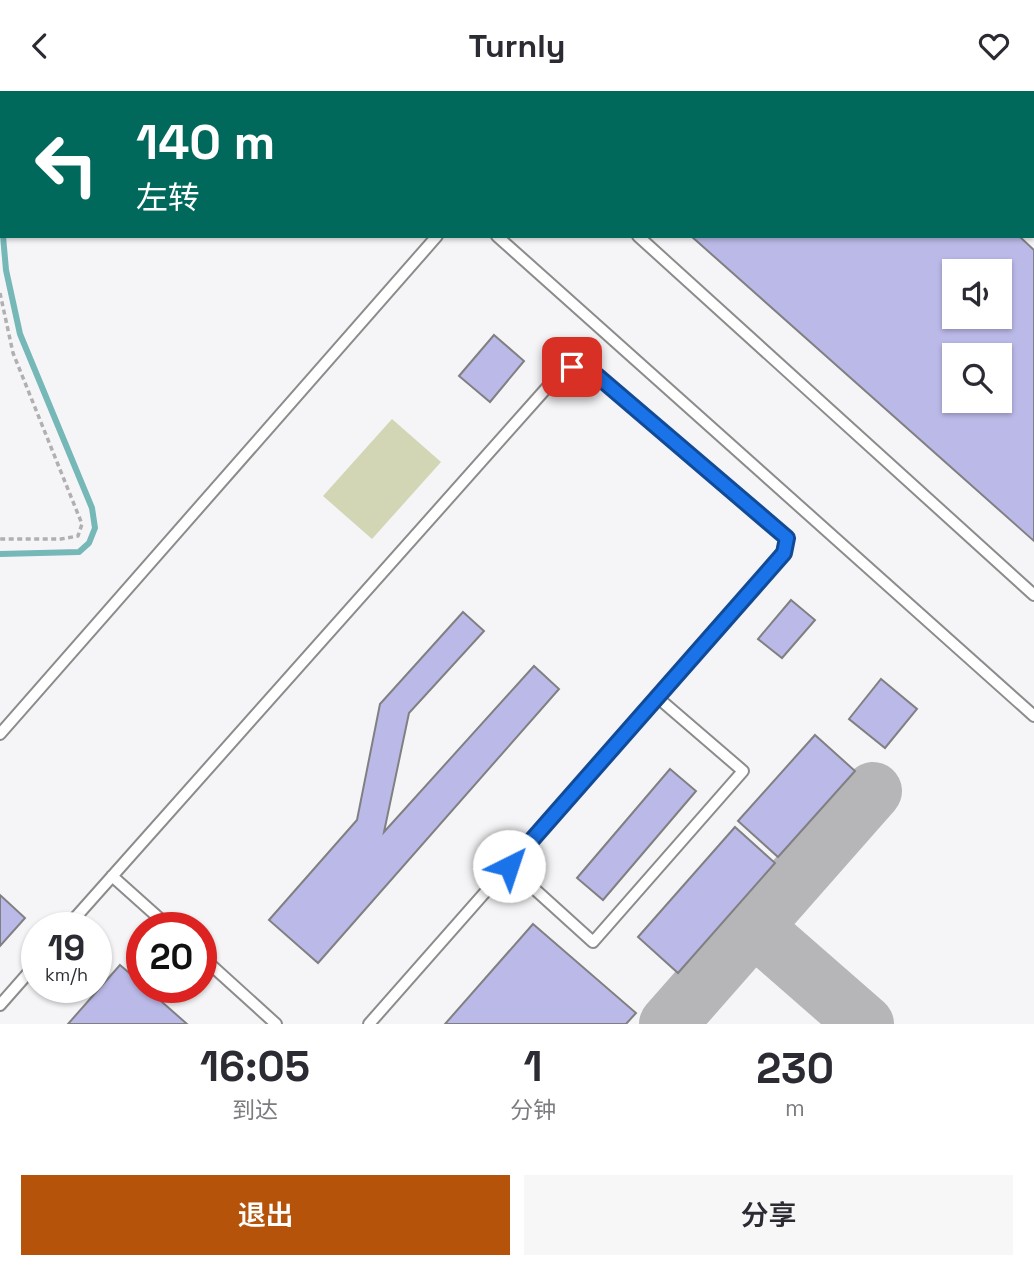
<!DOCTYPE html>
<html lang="zh">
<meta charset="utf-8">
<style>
body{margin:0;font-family:"Space Grotesk","Noto Sans SC",sans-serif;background:#f7f7f7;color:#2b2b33;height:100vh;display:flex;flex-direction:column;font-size:26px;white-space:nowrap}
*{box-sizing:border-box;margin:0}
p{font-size:23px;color:#7c7c81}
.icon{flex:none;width:38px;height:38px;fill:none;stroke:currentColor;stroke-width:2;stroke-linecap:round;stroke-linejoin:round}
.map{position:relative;height:933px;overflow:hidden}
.details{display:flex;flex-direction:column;background:#fff;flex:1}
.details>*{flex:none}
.banner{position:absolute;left:0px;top:0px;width:1034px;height:147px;box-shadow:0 2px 5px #0004;background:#00695c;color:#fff;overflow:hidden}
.fabs{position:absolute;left:942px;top:168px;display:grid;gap:14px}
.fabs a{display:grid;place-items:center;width:70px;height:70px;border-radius:0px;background:#fff;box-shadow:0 2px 5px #0004;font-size:35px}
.speed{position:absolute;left:21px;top:821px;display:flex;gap:14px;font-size:35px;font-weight:700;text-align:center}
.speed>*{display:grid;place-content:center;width:91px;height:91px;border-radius:50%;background:#fff;box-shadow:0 2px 5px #0004;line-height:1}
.speed small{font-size:18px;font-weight:400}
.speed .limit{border:10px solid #d22;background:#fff;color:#111}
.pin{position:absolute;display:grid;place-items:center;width:60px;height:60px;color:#fff;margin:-30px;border-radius:14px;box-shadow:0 4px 10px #0006}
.me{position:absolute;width:77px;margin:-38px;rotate:41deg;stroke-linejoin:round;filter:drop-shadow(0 0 5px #0008)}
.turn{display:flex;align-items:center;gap:24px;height:147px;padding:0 21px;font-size:32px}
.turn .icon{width:91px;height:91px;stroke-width:2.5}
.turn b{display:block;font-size:49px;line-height:60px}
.eta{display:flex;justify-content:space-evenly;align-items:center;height:119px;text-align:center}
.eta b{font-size:42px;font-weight:600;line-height:49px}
.button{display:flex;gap:14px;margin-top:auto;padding:14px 21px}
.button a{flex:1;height:80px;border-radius:0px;background:#b45309;color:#fff;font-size:28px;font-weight:600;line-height:80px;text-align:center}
.button a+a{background:#f7f7f7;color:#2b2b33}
header{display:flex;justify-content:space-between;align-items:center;height:91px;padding:0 21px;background:#fff;font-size:32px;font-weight:600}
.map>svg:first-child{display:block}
.garden{fill:#d2d6b4}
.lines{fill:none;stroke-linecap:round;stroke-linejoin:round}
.stream{stroke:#76b7b7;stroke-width:6}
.taxiway{stroke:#b6b6b8;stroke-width:58}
.building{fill:#bbb9e8;stroke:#808082;stroke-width:2;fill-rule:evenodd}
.service-casing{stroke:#8c8c8d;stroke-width:14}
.path{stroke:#b0b0b1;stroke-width:3.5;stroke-dasharray:5 3.5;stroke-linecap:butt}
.service{stroke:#fff;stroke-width:10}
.route-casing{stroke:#114b97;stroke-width:18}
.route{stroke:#1a73e8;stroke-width:12}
</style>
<header><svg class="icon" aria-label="back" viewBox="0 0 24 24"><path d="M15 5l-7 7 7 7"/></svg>Turnly<svg class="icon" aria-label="heart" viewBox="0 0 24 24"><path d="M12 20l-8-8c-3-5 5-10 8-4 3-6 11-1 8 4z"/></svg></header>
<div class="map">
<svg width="1034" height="933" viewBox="0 0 1034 933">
<rect width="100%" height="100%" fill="#f5f5f7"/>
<!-- garden -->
<path class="garden" d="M 392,328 L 441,371 L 372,448 L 323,405 Z"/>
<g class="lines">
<!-- stream -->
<path class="stream" d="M 43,2 L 44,0
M 0,463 L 79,461 L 89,452 L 95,437 L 92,417 L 20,243 L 6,179 L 3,145"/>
<!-- taxiway -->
<path class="taxiway" d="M 754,836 L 865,933
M 668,933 L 873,700"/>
</g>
<!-- building -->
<path class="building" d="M 761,0 L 855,0 L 857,2 L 759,2 Z
M 964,0 L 1034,0 L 1034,61 L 1032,2 Z
M 691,145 L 1019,145 L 1034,159 L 1034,450 ZM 954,180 L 999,180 L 999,226 L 954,226 ZM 954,264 L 999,264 L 999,310 L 954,310 Z
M 494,244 L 524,270 L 490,311 L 459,285 Z
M 791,509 L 815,529 L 782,567 L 758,548 Z
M 463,521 L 484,540 L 409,622 L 384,741 L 534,575 L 559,598 L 318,872 L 269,829 L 357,729 L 380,613 Z
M 881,588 L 917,618 L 885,657 L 849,628 Z
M 815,644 L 855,680 L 778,766 L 738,730 Z
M 670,678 L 696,700 L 603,809 L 577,787 Z
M 735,736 L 775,772 L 678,882 L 638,846 Z
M 0,804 L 25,827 L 0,855 Z
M 533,833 L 636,922 L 626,933 L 445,933 Z
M 120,874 L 142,893 L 142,896 L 145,896 L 187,933 L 68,933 Z"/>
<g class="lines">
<!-- service casing -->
<g class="service-casing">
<path id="service" d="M 905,0 L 907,2
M 566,2 L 568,0
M 700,2 L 701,0
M 1032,111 L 1034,112
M 497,145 L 1034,625
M 638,145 L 1034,504
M 0,643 L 437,145
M 509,775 L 593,851 L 743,680 L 657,606
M 112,785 L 169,836
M 67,836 L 559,283 L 572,276 L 588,277 L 787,447 L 784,462 L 369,933
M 201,865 L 276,933
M 0,914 L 37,872"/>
</g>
<!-- path -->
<path class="path" d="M 30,2 L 31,0
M 0,86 L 2,81
M 0,202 L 13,262 L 82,433 L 78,445 L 61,448 L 0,448"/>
<!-- service -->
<use href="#service" class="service"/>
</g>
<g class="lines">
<!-- route casing -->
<g class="route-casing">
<path id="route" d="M 509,775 L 784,462 L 787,447 L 588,277 L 572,276"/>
</g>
<!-- route -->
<use href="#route" class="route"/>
</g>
</svg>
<div class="fabs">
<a><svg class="icon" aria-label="sound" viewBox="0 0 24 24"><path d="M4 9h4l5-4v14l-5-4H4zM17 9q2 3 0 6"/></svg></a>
<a><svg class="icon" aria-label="search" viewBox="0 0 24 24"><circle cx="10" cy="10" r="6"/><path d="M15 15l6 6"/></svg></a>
</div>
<div class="speed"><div>19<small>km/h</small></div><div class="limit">20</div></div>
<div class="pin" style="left:572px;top:276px;background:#d93025"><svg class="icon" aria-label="arrive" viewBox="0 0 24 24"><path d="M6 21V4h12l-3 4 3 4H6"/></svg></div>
<svg class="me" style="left:509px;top:775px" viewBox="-20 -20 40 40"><circle r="19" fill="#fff"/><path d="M0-13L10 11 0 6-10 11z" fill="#1a73e8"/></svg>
<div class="banner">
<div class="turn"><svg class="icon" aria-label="left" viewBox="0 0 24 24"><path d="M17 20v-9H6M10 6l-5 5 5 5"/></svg><div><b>140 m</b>左转</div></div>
</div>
</div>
<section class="details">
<div class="eta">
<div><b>16:05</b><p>到达</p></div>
<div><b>1</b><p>分钟</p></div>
<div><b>230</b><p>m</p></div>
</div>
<div class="button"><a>退出</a><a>分享</a></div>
</section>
